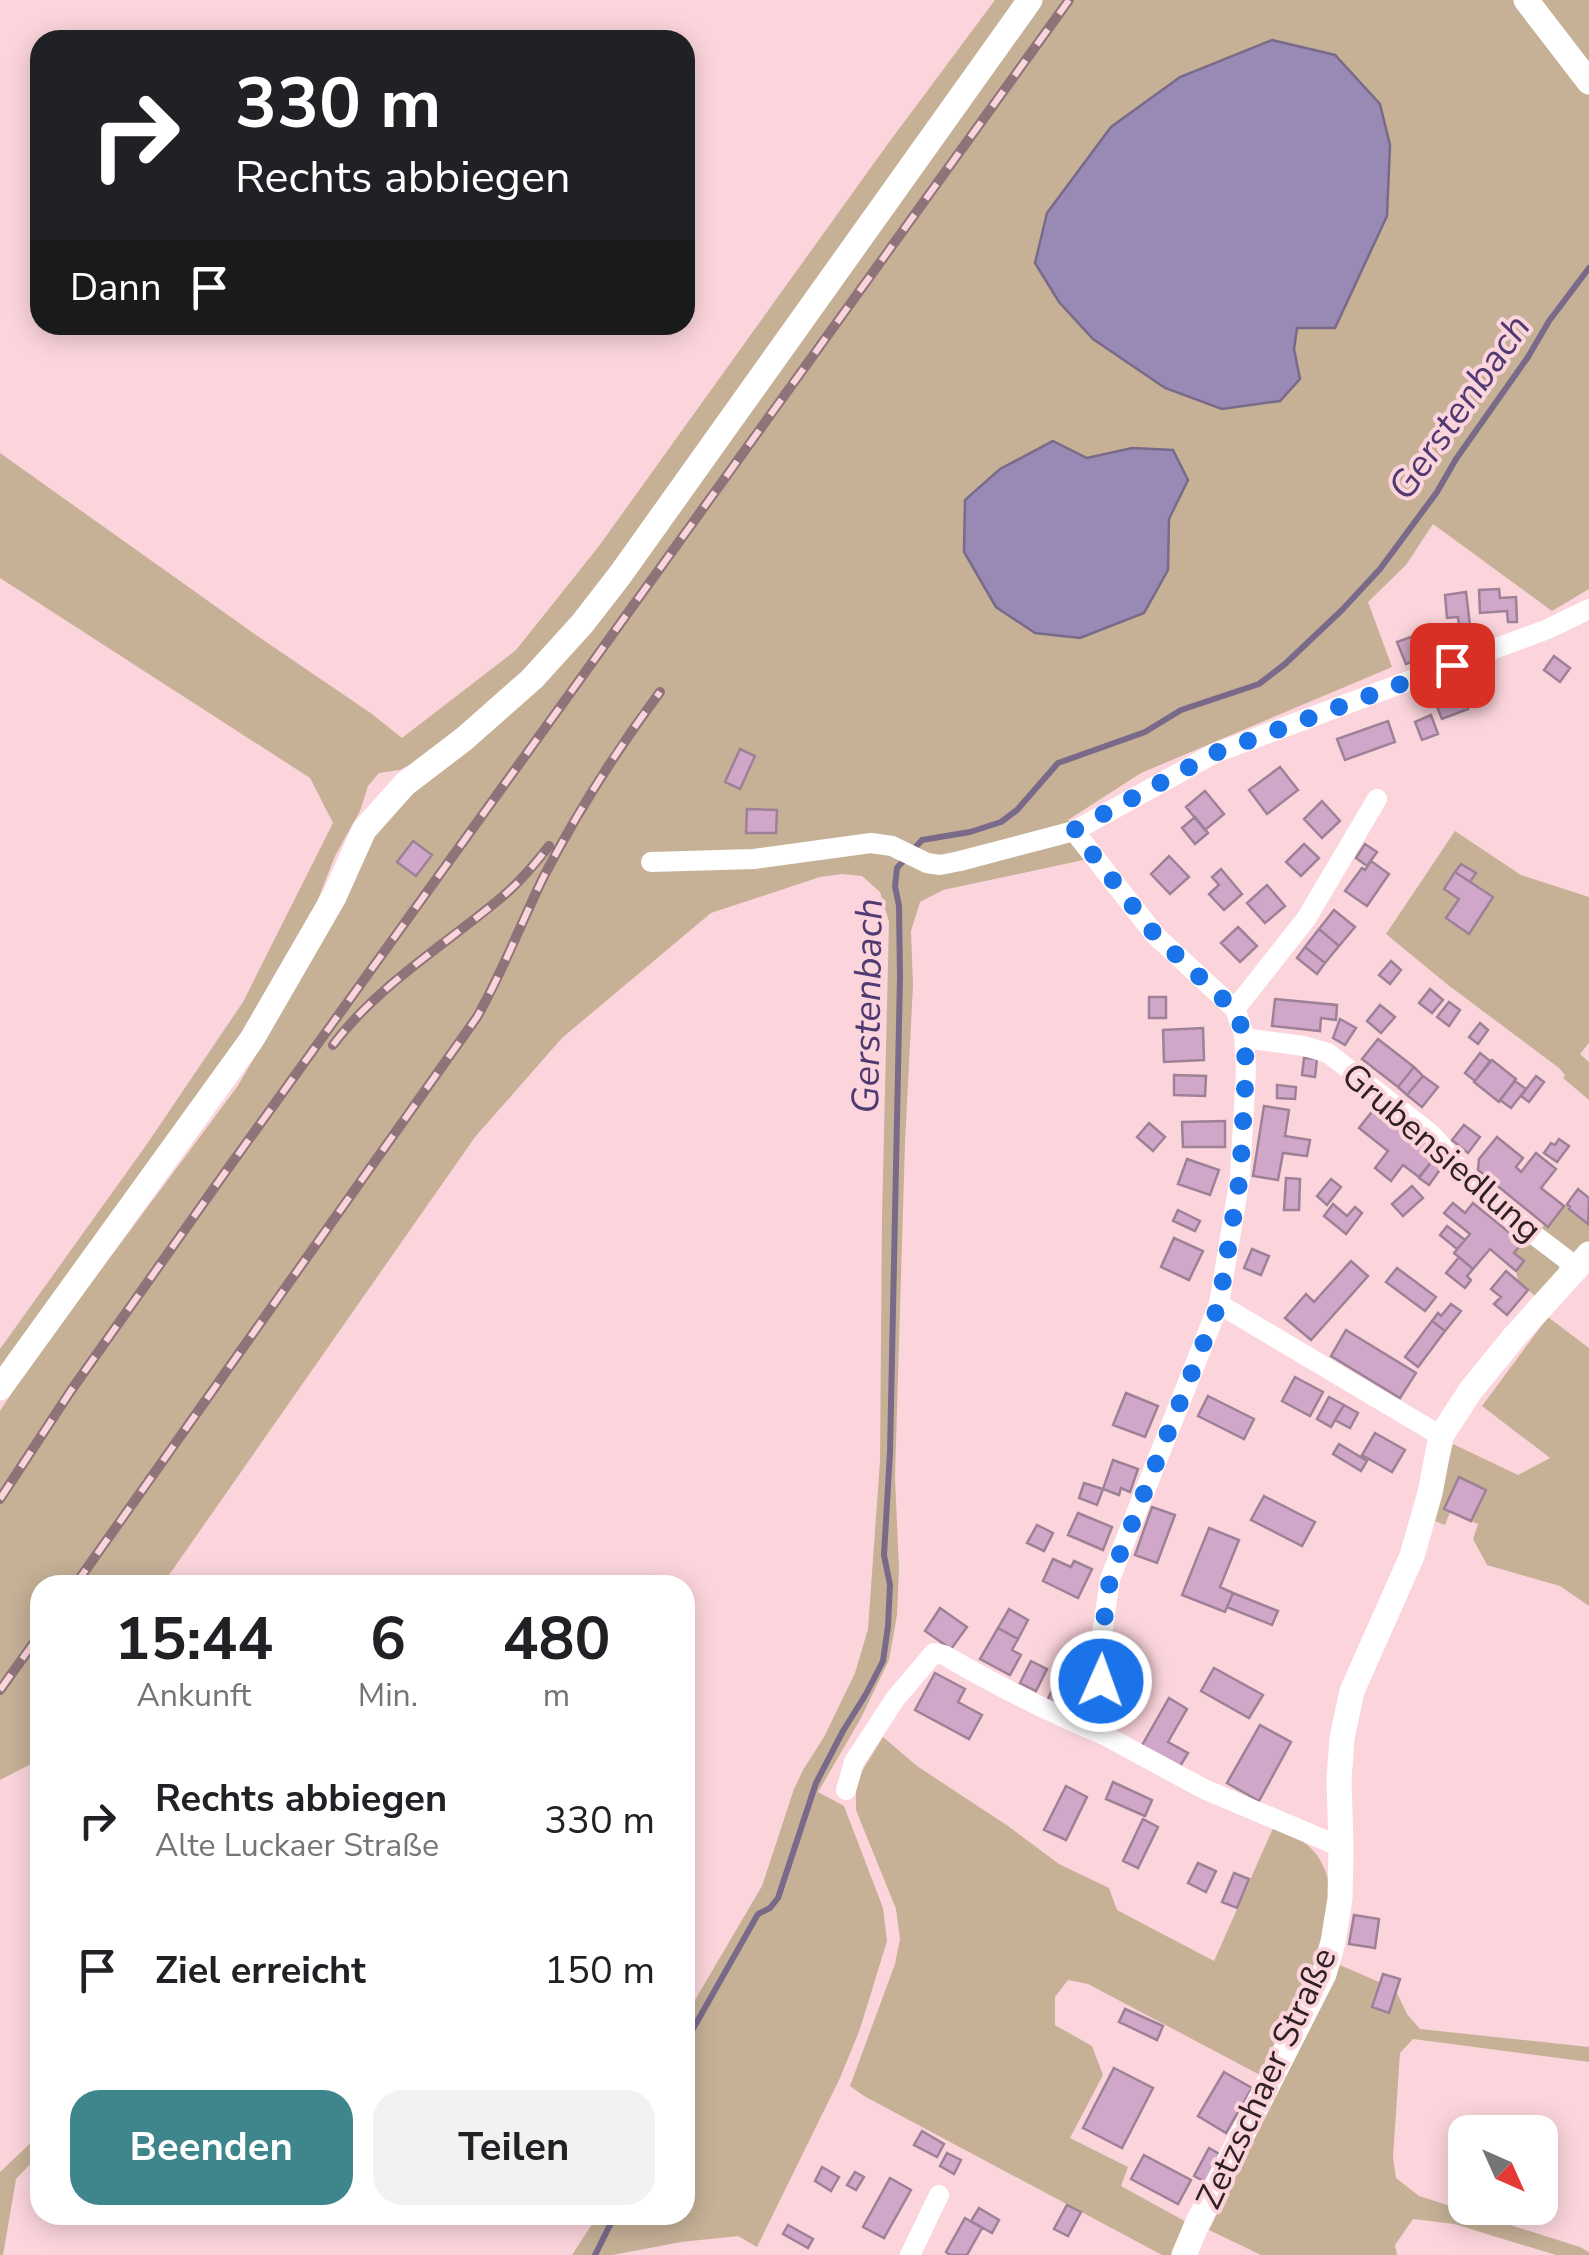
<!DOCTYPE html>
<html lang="de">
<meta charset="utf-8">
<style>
body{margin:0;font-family:"Nunito Sans",sans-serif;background:#f2f2f2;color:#202124;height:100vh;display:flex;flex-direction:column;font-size:38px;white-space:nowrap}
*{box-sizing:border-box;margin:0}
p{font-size:32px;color:#757577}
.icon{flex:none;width:55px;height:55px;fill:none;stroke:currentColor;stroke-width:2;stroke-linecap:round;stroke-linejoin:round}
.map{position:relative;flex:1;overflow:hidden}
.details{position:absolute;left:30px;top:1575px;width:665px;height:650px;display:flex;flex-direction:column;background:#fff;border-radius:30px;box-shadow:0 5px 25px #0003}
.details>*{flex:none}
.guide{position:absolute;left:30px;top:30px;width:665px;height:305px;border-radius:30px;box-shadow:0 5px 25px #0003;background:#202124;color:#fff;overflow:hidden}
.needle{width:65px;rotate:135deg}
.fabs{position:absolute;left:1448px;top:2115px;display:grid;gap:20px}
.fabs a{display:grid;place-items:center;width:110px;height:110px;border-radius:20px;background:#fff;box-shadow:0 5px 25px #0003;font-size:50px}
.pin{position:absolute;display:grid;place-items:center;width:85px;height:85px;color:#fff;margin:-42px;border-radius:20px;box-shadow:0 5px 15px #0006}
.me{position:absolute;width:110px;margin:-55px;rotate:2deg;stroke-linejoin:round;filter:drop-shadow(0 0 8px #0008)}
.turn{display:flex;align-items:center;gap:35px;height:210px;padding:0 40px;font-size:45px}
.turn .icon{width:130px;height:130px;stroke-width:2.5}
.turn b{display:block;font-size:70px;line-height:85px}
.then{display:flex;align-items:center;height:95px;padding:0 40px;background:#0003;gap:20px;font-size:38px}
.eta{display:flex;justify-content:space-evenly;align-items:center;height:170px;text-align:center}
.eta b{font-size:60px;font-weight:700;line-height:70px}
.primary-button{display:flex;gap:20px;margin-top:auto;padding:20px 40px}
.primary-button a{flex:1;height:115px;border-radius:30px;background:#3e868b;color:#fff;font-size:40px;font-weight:700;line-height:115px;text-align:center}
.primary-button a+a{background:#f2f2f2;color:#202124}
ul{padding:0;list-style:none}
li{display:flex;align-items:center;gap:30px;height:150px;padding:0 40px}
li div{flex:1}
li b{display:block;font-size:38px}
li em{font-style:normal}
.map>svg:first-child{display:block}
.green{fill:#c6b197}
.water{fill:#988ab4;stroke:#796a89;stroke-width:2.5}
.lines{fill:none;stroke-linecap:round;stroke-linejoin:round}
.stream{stroke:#796a89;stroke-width:6}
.building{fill:#d0a7c8;stroke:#9d8297;stroke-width:2.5}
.minor{stroke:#fff;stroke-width:20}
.tertiary{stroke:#fff;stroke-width:25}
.rail-casing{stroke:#8e7479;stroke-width:10}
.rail{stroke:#fcd5dc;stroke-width:6;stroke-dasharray:19;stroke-linecap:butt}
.route{stroke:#1a73e8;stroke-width:18;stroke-dasharray:0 32.4}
.labels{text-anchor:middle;stroke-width:8;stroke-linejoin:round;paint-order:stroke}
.street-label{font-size:35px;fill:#302124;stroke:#fcd5dc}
.water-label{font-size:38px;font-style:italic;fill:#503a72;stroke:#fcd5dc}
</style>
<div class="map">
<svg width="1589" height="2255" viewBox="0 0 1589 2255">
<rect width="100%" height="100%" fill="#fcd5dc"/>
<!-- green -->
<path class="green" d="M 995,0 L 1019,0 L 603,582 L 506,691 L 415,762 L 400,770 L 379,773 L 368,786 L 360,811 L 335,856 L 315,907 L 272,993 L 0,1380 L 0,1349 L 147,1144 L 243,1002 L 333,823 L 310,778 L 0,578 L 0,453 L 256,635 L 372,714 L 402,738 L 516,650 L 599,546 L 887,145 Z
M 1041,0 L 1589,0 L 1589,589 L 1552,611 L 1433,524 L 1406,565 L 1368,602 L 1392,667 L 1141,773 L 1068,820 L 1088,859 L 943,890 L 920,902 L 911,931 L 913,985 L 905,1143 L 895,1477 L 899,1568 L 897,1615 L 889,1660 L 861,1718 L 818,1792 L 844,1806 L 883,1908 L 887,1941 L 860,2029 L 840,2078 L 757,2247 L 738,2236 L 681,2242 L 613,2255 L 572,2255 L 598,2215 L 685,2215 L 685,2017 L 762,1886 L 794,1789 L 803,1770 L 824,1737 L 855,1673 L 868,1629 L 880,1461 L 882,1216 L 889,922 L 880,892 L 862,876 L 842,874 L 820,877 L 711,913 L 562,1038 L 475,1137 L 162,1585 L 40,1585 L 40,1757 L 37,1761 L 0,1780 L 0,1411 L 30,1365 L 237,1087 L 284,1008 L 361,843 L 396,802 L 554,671 Z
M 1455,831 L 1521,875 L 1589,897 L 1589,1043 L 1580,1054 L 1589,1062 L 1589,1100 L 1563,1078 L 1565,1075 L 1559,1068 L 1448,985 L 1386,934 Z
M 1567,1204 L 1569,1209 L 1589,1225 L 1589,1242 L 1578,1252 L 1568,1253 L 1540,1230 L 1545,1224 L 1549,1226 Z
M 1528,1236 L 1559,1263 L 1559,1273 L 1537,1298 L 1518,1281 L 1516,1271 L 1524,1261 L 1514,1253 Z
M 1548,1317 L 1589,1348 L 1589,1606 L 1560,1586 L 1487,1565 L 1473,1539 L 1478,1524 L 1471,1521 L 1485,1489 L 1459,1477 L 1444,1508 L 1450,1512 L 1445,1525 L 1432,1520 L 1453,1444 L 1518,1475 L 1550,1458 L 1482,1406 Z
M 883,1737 L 917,1766 L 1008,1826 L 1059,1864 L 1109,1888 L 1117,1910 L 1214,1961 L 1274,1826 C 1296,1835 1316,1846 1325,1870 C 1332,1887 1329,1907 1325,1924 C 1314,1980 1287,2026 1260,2075 L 1088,1984 L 1068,1980 L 1055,1997 L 1055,2025 L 1092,2046 L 1103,2075 L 1070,2138 L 1128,2167 L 1121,2186 L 1190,2224 L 1177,2255 L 1162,2255 L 864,2096 L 850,2086 L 895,1964 L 900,1939 L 896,1909 L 856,1810 L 856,1790 L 862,1771 Z
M 1340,1965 L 1395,1989 L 1407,2014 L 1420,2029 L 1589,2047 L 1589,2062 L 1413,2039 L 1400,2053 L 1393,2157 L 1396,2178 L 1419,2196 L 1580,2247 L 1589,2252 L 1589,2255 L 1556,2255 L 1454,2224 L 1413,2219 L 1395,2245 L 1397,2255 L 1261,2255 L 1209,2230 Z
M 40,2134 L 40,2154 L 16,2179 L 3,2255 L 0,2255 L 0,2172 Z"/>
<!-- water -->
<path class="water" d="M 1272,40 L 1335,55 L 1380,104 L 1390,145 L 1387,216 L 1335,328 L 1297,328 L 1294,349 L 1300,379 L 1280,401 L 1222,409 L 1165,388 L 1093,339 L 1059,302 L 1035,263 L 1047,213 L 1111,127 L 1180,77 Z
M 1053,441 L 1087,458 L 1132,448 L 1173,450 L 1188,480 L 1169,519 L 1168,570 L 1144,613 L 1080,638 L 1035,633 L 996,607 L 964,552 L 965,500 L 1000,469 Z"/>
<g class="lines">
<!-- stream -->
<path class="stream" d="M 685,2043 L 758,1914 L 770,1908 L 778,1898 L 816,1783 L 843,1731 L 866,1694 L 883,1661 L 888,1626 L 890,1585 L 884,1555 L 890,1452 L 900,977 L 899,906 L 895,886 L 897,868 L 922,840 L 970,832 L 1001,822 L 1017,810 L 1058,763 L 1145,732 L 1181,710 L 1259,684 L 1285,664 L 1342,610 L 1380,569 L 1437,492 L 1456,459 L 1528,357 L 1549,321 L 1589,268
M 595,2255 L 615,2215"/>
</g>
<!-- building -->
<path class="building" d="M 1499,589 L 1500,598 L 1516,597 L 1517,622 L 1508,622 L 1507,611 L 1480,613 L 1479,590 Z
M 1466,592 L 1472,642 L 1461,643 L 1458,617 L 1447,618 L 1445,595 Z
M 1427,631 L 1436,653 L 1406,664 L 1397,642 Z
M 1554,656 L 1570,668 L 1560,682 L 1544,670 Z
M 1472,682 L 1478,697 L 1465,702 L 1468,709 L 1442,719 L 1433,697 Z
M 1431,715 L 1438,734 L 1422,740 L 1415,722 Z
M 1388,721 L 1395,742 L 1345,760 L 1337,739 Z
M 740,749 L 755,756 L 740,789 L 725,782 Z
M 1280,767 L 1298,790 L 1267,814 L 1249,790 Z
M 1205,791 L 1224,814 L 1205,830 L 1186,807 Z
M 1322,801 L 1340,821 L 1322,838 L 1304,819 Z
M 747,809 L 777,810 L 776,833 L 746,833 Z
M 1195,817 L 1208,833 L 1195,844 L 1182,828 Z
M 413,841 L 432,855 L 416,876 L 397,862 Z
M 1304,844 L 1319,858 L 1301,876 L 1286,862 Z
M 1365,844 L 1377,852 L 1367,866 L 1356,858 Z
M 1169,856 L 1189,877 L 1170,894 L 1151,874 Z
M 1371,861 L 1389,874 L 1367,906 L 1345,891 L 1362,868 L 1365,870 Z
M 1461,864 L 1476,873 L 1470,882 L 1455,872 Z
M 1221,869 L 1242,894 L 1224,910 L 1209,894 L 1219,885 L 1212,877 Z
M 1455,872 L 1493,897 L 1469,934 L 1446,918 L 1459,899 L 1444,889 Z
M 1267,885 L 1285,906 L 1265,923 L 1247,903 Z
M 1334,910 L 1355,927 L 1339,946 L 1319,929 Z
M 1238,927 L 1257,946 L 1240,962 L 1221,943 Z
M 1319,929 L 1339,946 L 1325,963 L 1305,947 Z
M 1305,947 L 1325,963 L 1317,974 L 1297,958 Z
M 1391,961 L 1401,970 L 1390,984 L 1379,975 Z
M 1430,989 L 1443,1000 L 1432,1013 L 1419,1003 Z
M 1149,997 L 1166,997 L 1166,1018 L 1149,1018 Z
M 1275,999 L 1337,1005 L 1336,1020 L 1321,1018 L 1320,1031 L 1272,1026 Z
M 1449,1002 L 1460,1010 L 1449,1026 L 1437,1017 Z
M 1380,1005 L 1395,1017 L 1381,1033 L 1367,1021 Z
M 1340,1019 L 1356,1028 L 1345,1045 L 1333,1038 Z
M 1480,1023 L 1488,1030 L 1478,1044 L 1469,1037 Z
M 1203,1028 L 1204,1060 L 1164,1062 L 1163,1030 Z
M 1378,1039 L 1414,1067 L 1398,1087 L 1362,1059 Z
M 1480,1053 L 1490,1061 L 1475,1081 L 1465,1073 Z
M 1304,1058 L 1317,1059 L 1315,1077 L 1302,1075 Z
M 1492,1060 L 1516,1079 L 1499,1102 L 1474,1082 Z
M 1414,1067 L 1423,1076 L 1407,1095 L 1398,1087 Z
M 1174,1075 L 1206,1076 L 1205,1096 L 1174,1095 Z
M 1423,1076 L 1438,1087 L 1422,1107 L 1407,1095 Z
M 1536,1076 L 1544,1082 L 1529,1102 L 1521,1096 Z
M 1515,1081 L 1526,1089 L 1511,1108 L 1500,1100 Z
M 1277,1085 L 1296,1087 L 1295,1099 L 1277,1098 Z
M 1378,1104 L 1439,1152 L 1419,1177 L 1403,1165 L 1391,1181 L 1375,1168 L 1388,1151 L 1359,1128 Z
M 1264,1106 L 1289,1110 L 1285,1136 L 1310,1140 L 1307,1156 L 1283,1153 L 1278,1180 L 1253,1176 Z
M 1225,1121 L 1225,1147 L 1183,1147 L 1182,1122 Z
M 1149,1123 L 1165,1137 L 1153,1151 L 1137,1137 Z
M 1464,1125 L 1480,1137 L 1468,1153 L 1452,1140 Z
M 1497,1137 L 1523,1158 L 1516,1167 L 1521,1172 L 1536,1153 L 1556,1169 L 1541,1188 L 1564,1206 L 1548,1227 L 1478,1170 L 1479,1159 Z
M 1559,1139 L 1569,1146 L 1557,1162 L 1544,1153 L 1551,1143 L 1555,1145 Z
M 1438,1153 L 1447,1160 L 1429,1185 L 1419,1178 Z
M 1187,1159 L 1219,1170 L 1210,1195 L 1178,1184 Z
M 1286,1178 L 1300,1179 L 1299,1210 L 1284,1210 Z
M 1331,1179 L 1341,1187 L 1327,1205 L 1317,1196 Z
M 1412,1186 L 1423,1198 L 1403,1216 L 1392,1204 Z
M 1578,1189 L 1589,1198 L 1588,1224 L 1569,1209 L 1570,1207 L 1567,1204 Z
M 1453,1203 L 1465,1213 L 1473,1203 L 1522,1243 L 1514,1253 L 1524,1261 L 1516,1271 L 1490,1249 L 1473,1269 L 1454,1253 L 1470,1234 L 1444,1213 Z
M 1333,1204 L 1347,1216 L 1355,1207 L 1362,1213 L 1346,1234 L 1324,1216 Z
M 1178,1210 L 1200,1221 L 1195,1231 L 1173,1221 Z
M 1447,1226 L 1465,1240 L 1457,1249 L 1440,1235 Z
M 1174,1238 L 1203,1251 L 1189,1280 L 1161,1267 Z
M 1252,1249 L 1269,1256 L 1261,1275 L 1244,1268 Z
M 1459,1257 L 1473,1269 L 1467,1276 L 1471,1280 L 1465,1288 L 1446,1273 Z
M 1351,1261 L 1368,1276 L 1311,1340 L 1285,1318 L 1306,1294 L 1314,1302 Z
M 1397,1268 L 1436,1297 L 1425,1311 L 1386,1282 Z
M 1506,1271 L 1528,1290 L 1507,1315 L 1494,1304 L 1501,1297 L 1491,1289 Z
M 1451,1304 L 1461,1311 L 1445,1331 L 1432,1321 L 1438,1313 L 1441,1316 Z
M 1432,1321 L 1445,1331 L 1418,1367 L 1405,1357 Z
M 1346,1330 L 1416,1373 L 1400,1398 L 1331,1356 Z
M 1295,1377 L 1323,1392 L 1310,1416 L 1282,1401 Z
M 1126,1393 L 1158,1406 L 1145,1437 L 1113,1425 Z
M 1208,1396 L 1254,1419 L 1244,1439 L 1198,1416 Z
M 1329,1397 L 1344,1405 L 1331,1427 L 1317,1419 Z
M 1344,1405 L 1358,1413 L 1350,1428 L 1335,1420 Z
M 1375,1433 L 1405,1450 L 1392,1472 L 1362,1455 Z
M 1339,1444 L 1367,1461 L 1361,1471 L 1333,1454 Z
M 1113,1460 L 1138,1469 L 1130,1492 L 1121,1488 L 1119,1495 L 1103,1489 Z
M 1459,1477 L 1486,1490 L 1471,1521 L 1444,1509 Z
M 1084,1483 L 1103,1489 L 1097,1505 L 1079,1498 Z
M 1264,1496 L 1315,1522 L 1302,1546 L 1251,1520 Z
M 1152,1507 L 1175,1515 L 1157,1563 L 1135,1555 Z
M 1078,1513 L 1112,1527 L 1103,1550 L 1068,1535 Z
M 1037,1525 L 1053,1533 L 1044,1551 L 1027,1543 Z
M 1209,1528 L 1239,1540 L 1220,1587 L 1233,1593 L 1225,1612 L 1182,1595 Z
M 1053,1559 L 1071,1567 L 1074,1561 L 1092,1569 L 1078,1598 L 1043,1581 Z
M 1233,1593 L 1278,1611 L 1272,1625 L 1227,1607 Z
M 940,1608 L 967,1627 L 951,1649 L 925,1631 Z
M 1009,1609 L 1028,1620 L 1018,1639 L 998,1628 Z
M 998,1628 L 1018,1639 L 1012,1650 L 1021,1655 L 1010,1675 L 980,1659 Z
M 1031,1661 L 1047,1669 L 1036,1691 L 1020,1683 Z
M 1214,1668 L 1263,1695 L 1249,1718 L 1201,1691 Z
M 935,1673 L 965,1689 L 958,1702 L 982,1715 L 969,1739 L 915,1710 Z
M 1060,1674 L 1091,1689 L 1080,1711 L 1073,1708 L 1070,1714 L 1046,1703 Z
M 1169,1698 L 1187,1709 L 1168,1742 L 1188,1753 L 1179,1768 L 1141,1747 Z
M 1260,1725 L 1291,1742 L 1259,1801 L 1227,1783 Z
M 1113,1782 L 1152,1800 L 1145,1816 L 1106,1799 Z
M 1066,1786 L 1087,1797 L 1066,1840 L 1044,1830 Z
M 1143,1819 L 1158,1827 L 1138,1868 L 1123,1861 Z
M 1198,1863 L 1216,1871 L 1206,1892 L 1188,1883 Z
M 1234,1873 L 1249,1879 L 1237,1908 L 1222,1902 Z
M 1354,1915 L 1379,1919 L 1375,1948 L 1349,1944 Z
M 1383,1974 L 1400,1979 L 1389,2013 L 1372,2007 Z
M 1125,2009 L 1163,2026 L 1157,2040 L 1119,2022 Z
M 1114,2068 L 1153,2088 L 1122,2148 L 1083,2128 Z
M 1224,2072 L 1252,2088 L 1226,2133 L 1198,2116 Z
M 922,2131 L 944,2144 L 937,2157 L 914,2145 Z
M 1209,2148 L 1223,2156 L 1208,2183 L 1194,2176 Z
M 947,2153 L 961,2160 L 954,2174 L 940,2166 Z
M 1144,2155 L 1191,2180 L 1178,2204 L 1131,2179 Z
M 822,2167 L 839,2177 L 831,2191 L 815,2181 Z
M 855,2172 L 864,2177 L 856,2190 L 847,2185 Z
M 890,2178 L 911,2190 L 884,2238 L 863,2227 Z
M 1067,2205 L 1081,2212 L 1068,2236 L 1054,2229 Z
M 979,2208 L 999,2220 L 992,2233 L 971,2221 Z
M 965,2218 L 982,2228 L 967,2255 L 950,2255 L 946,2252 Z
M 788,2225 L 813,2239 L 808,2248 L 783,2234 Z"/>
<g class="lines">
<!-- minor -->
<path class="minor" d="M 1074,831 L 1156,936 L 1235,1009 L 1244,1034 L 1246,1070 L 1240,1177 L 1219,1304 L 1110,1579 L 1101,1642 L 1101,1720 L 1104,1735 L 1204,1789 L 1341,1847
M 651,862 L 754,859 L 871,843 L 892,846 L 927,863 L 940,865 L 960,861 L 1074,831 L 1215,753 L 1548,629 L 1589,609
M 1235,1009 L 1306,919 L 1377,799
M 1244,1038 L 1304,1046 L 1328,1053 L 1430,1133 C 1444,1146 1452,1162 1465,1176 C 1496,1209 1541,1239 1576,1267
M 1219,1304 L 1441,1436
M 846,1790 L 854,1762 L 895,1699 L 934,1653 L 944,1655 C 996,1685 1048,1712 1104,1735
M 910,2255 L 939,2195"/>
<!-- tertiary -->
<path class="tertiary" d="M 1526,0 L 1589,82
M 0,1388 L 252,1039 L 334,897 L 364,830 L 405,784 L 464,739 L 532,679 L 582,624 L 620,575 L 1030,0
M 1184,2255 L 1197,2224 L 1324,1974 L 1333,1942 L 1340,1899 L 1341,1847 L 1339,1780 L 1342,1738 L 1352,1691 L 1412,1556 L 1430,1493 L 1441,1436 L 1471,1390 L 1515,1336 L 1589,1254"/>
<!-- rail casing -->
<g class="rail-casing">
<path id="rail" d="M 333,1045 C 378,985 445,945 502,897 C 520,882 535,864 549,846
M 0,1499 L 70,1392 L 224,1174 L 1069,0
M 75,1585 L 477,1017 C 503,971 521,923 544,876 C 578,811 616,751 660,692
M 0,1690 L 40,1634"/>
</g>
<!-- rail -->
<use href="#rail" class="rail"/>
</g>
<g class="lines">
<!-- route -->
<path class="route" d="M 1101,1681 L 1101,1642 L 1110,1579 L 1219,1304 L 1240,1177 L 1246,1070 L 1244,1034 L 1235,1010 L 1156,936 L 1074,830 L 1215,753 L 1452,665"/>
</g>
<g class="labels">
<!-- street labels -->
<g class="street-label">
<text transform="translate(1442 1152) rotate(41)" y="12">Grubensiedlung</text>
<text transform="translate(1266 2078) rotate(-65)" y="12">Zetzschaer Straße</text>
</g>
<!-- water labels -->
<g class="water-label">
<text transform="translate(1459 407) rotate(-55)" y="13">Gerstenbach</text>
<text transform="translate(867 1006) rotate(-89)" y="13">Gerstenbach</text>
</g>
</g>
</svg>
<div class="fabs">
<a><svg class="needle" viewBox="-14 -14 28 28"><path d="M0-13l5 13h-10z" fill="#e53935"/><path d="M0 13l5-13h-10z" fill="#757577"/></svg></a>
</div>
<div class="pin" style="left:1452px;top:665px;background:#d93025"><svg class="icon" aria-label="arrive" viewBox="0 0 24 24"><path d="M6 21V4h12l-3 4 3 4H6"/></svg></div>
<svg class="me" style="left:1101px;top:1681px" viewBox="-20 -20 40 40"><circle r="17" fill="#1a73e8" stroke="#fff" stroke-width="3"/><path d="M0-11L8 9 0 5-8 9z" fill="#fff"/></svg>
<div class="guide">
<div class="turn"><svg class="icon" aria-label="right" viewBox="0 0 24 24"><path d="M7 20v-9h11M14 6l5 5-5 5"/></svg><div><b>330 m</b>Rechts abbiegen</div></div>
<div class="then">Dann<svg class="icon" aria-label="arrive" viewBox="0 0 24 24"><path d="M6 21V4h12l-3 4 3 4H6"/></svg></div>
</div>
<section class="details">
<div class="eta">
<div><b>15:44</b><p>Ankunft</p></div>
<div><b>6</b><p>Min.</p></div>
<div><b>480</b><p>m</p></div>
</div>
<ul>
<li><svg class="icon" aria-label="right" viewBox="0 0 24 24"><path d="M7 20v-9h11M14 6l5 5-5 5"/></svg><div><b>Rechts abbiegen</b><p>Alte Luckaer Straße</p></div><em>330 m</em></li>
<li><svg class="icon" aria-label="arrive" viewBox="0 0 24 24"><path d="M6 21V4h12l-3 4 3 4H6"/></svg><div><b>Ziel erreicht</b></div><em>150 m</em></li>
</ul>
<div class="primary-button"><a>Beenden</a><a>Teilen</a></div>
</section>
</div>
